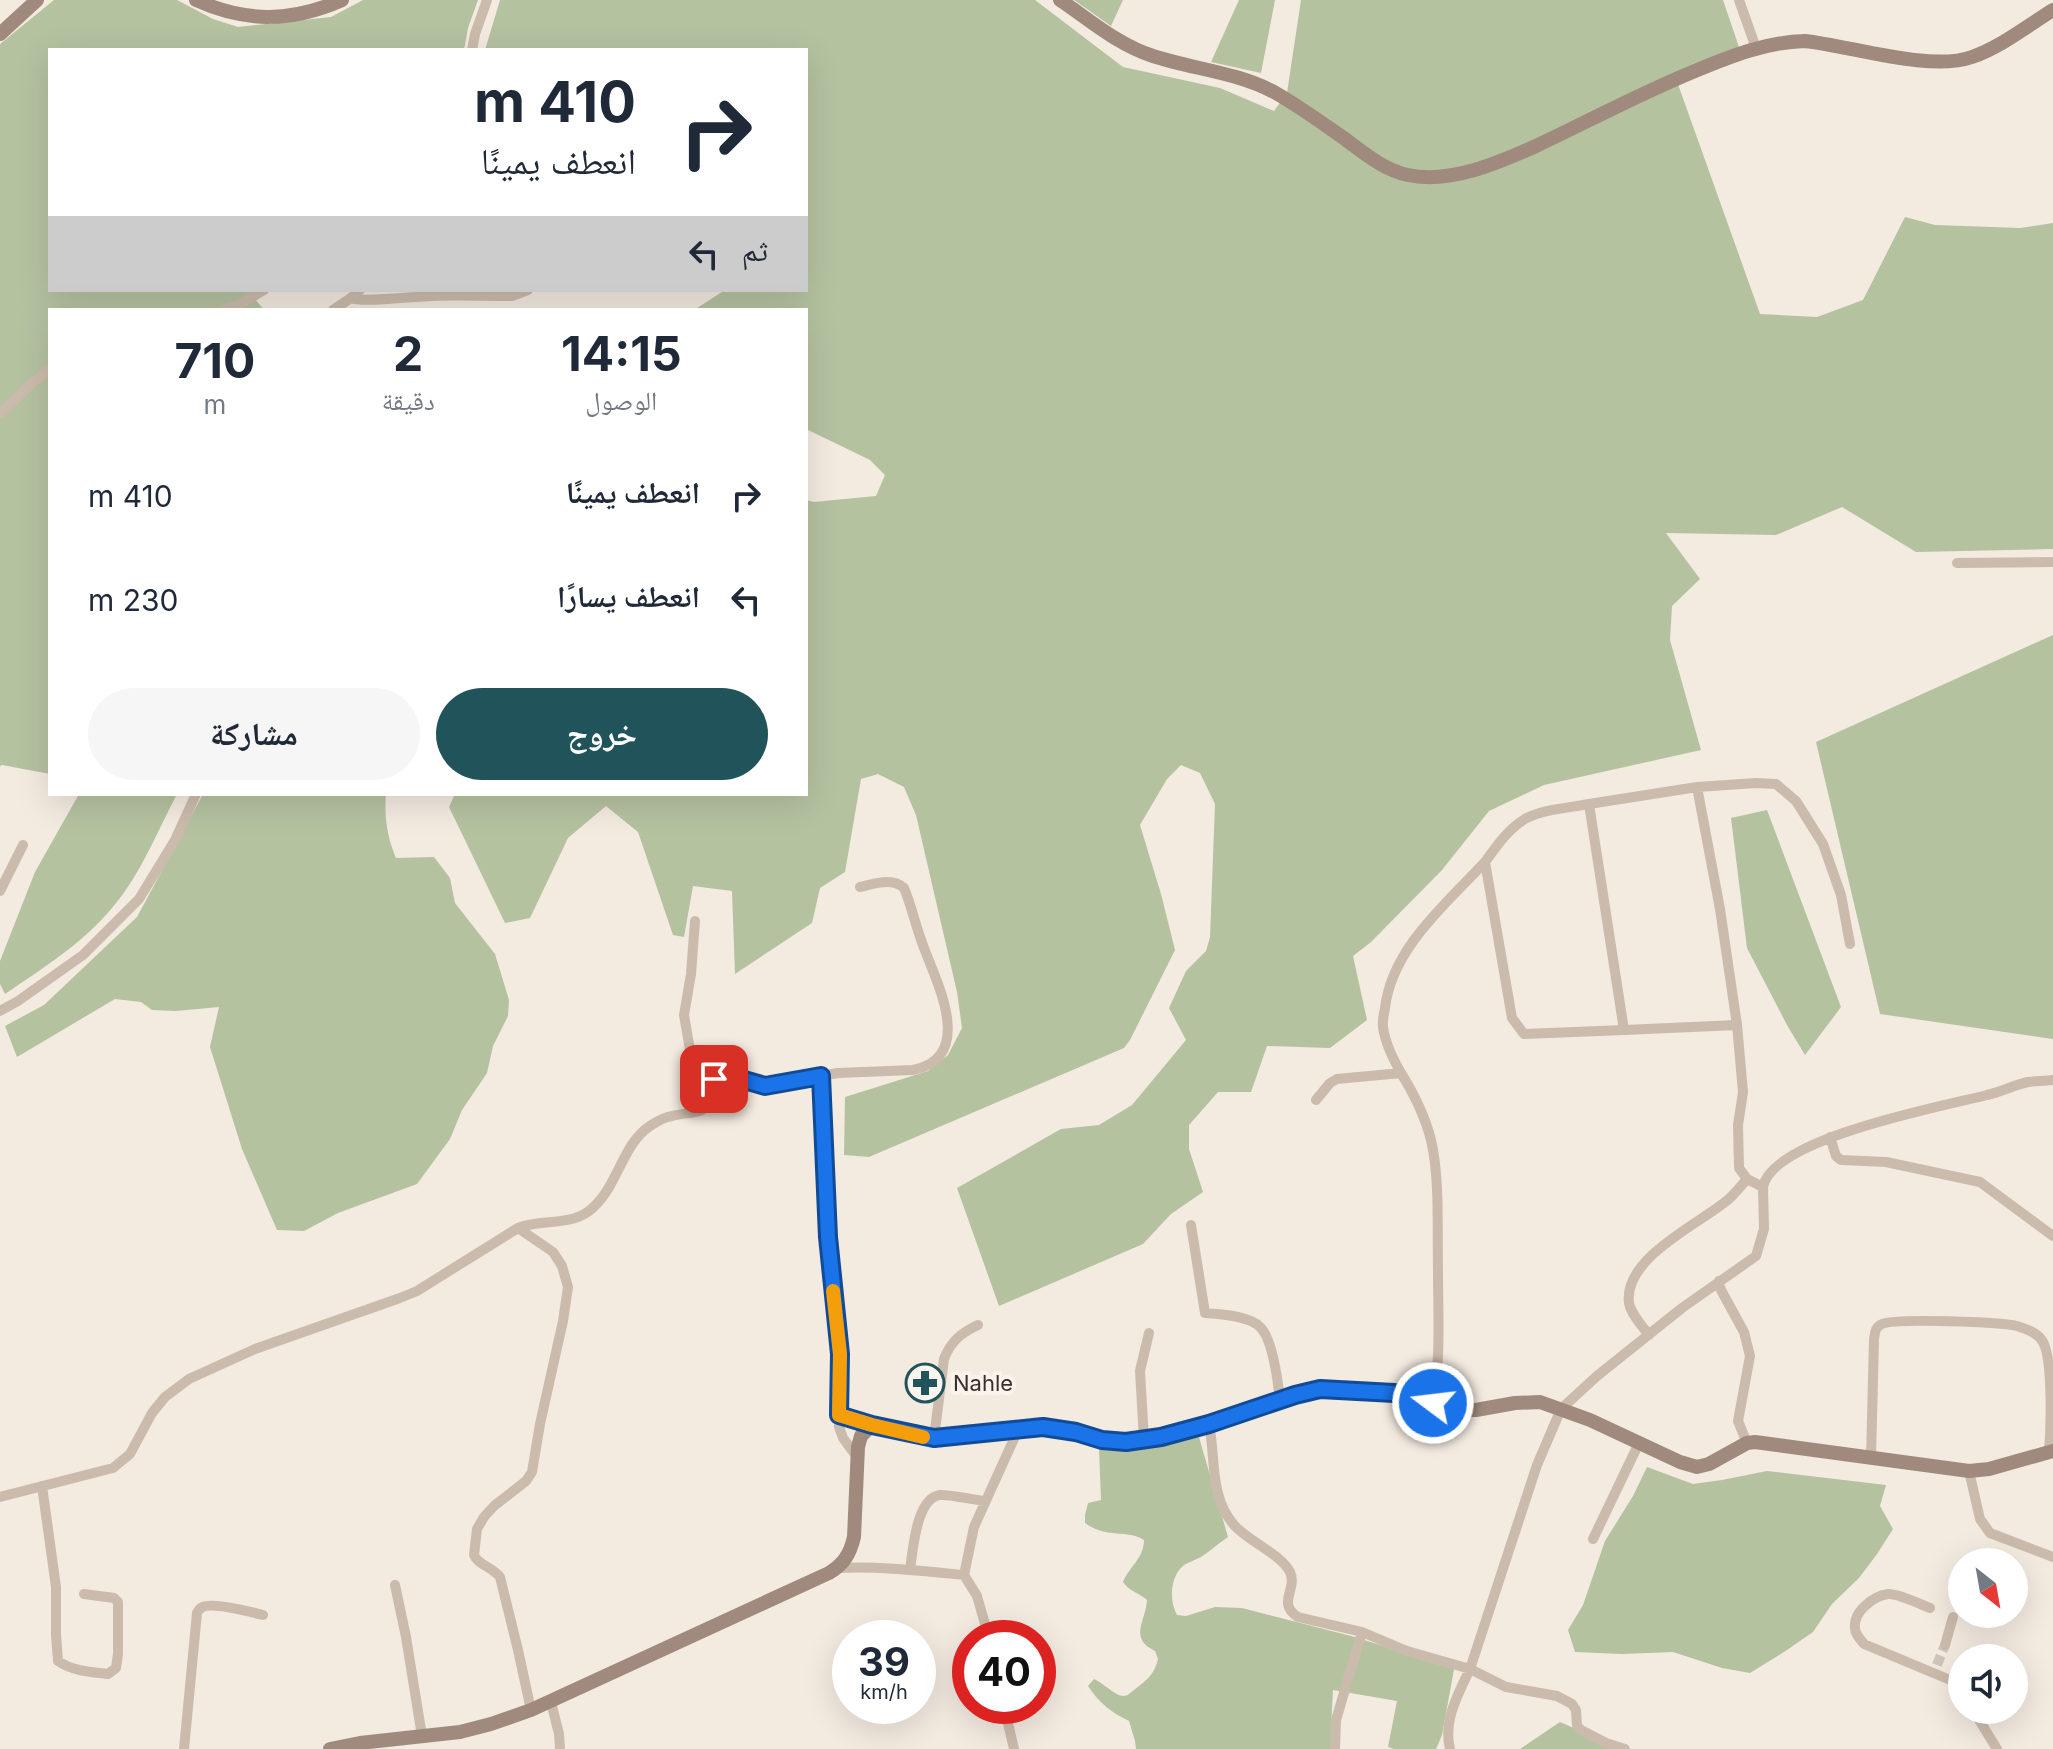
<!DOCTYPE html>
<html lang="ar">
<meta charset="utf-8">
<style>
body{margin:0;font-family:Inter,"Noto Naskh Arabic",sans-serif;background:#f6f6f7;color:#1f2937;direction:rtl;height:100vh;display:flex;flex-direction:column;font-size:30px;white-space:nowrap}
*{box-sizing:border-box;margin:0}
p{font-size:26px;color:#747a83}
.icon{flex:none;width:44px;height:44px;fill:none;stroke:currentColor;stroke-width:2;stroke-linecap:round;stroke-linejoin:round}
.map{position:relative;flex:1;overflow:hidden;direction:ltr}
.details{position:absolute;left:48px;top:308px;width:760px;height:488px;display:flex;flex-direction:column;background:#fff;border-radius:0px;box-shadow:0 8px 32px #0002;direction:rtl}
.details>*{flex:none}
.banner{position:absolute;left:48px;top:48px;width:760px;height:244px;border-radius:0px;box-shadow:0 8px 32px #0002;direction:rtl;background:#fff;color:#1f2937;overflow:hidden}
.needle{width:52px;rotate:149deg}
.buttons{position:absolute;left:1948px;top:1548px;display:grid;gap:16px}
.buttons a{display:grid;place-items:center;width:80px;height:80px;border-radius:50%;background:#fff;box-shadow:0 8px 32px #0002;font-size:40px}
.speed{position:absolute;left:832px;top:1620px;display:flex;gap:16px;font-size:40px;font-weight:700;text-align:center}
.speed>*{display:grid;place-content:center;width:104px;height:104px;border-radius:50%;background:#fff;box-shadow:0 8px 32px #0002;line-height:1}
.speed small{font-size:20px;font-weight:400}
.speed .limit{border:12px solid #d22;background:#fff;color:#111}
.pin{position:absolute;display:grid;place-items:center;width:68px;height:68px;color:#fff;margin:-34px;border-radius:16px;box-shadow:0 4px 12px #0006}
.me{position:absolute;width:88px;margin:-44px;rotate:285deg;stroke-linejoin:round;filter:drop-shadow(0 0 6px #0008)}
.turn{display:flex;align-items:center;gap:28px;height:168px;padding:0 40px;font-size:36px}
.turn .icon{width:104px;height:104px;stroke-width:2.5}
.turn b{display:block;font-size:56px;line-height:68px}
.then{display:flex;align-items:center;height:76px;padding:0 40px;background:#0003;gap:16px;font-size:30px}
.eta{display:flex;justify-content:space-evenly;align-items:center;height:136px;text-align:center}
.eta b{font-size:48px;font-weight:700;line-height:56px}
.cta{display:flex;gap:16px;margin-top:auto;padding:16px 40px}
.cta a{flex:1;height:92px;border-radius:48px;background:#21545a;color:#fff;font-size:32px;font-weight:700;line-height:92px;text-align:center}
.cta a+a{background:#f6f6f7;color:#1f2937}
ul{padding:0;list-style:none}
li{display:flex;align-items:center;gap:24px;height:104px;padding:0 40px}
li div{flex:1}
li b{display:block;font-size:30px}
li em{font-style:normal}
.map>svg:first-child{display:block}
.green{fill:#b5c2a0}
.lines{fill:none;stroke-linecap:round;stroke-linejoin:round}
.street-tunnel{stroke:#cec5bc;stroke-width:10;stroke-dasharray:10 5;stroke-linecap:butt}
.street{stroke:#cbbbac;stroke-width:10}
.secondary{stroke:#9f8a7d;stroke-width:14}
.route-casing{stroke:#114b97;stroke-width:20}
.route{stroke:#1a73e8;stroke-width:14}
.slow{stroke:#f59e0b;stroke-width:14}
.labels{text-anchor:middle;stroke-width:8;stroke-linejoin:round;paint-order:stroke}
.poi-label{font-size:22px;fill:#392f2b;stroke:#faf4ed;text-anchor:start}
</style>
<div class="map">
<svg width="2053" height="1749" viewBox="0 0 2053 1749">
<rect width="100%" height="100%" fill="#f3eae0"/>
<!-- green -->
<path class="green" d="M 54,0 L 177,0 L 213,19 L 238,27 L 331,17 L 363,0 L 478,0 L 468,28 L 464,50 L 50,50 L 50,290 L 253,290 L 250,293 L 264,310 L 50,310 L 50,774 L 2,765 L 0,766 L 0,44 Z
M 500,0 L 1035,0 L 1123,67 L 1220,88 L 1274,111 L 1287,93 L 1301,0 L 1723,0 L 1739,47 L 1674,73 L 1760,314 L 1817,317 L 1863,300 L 1905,217 L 1935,225 L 2020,228 L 2053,223 L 2053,549 L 1916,552 L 1842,507 L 1776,535 L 1666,533 L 1700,579 L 1672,606 L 1670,640 L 1701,750 L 1544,785 L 1489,811 L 1442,870 L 1371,942 L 1353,956 L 1367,1020 L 1330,1048 L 1267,1046 L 1251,1092 L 1218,1092 L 1189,1125 L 1189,1149 L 1203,1192 L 1171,1214 L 1143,1244 L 999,1306 L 957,1188 L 1061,1129 L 1099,1125 L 1132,1105 L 1186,1040 L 1169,1008 L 1186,971 L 1206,951 L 1210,937 L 1215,804 L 1200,773 L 1181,765 L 1167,779 L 1140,825 L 1161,894 L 1175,950 L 1130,1040 L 1124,1048 L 869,1157 L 844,1155 L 845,1097 L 928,1071 L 948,1055 L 962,1028 L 957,992 L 916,815 L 904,787 L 878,774 L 861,779 L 845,872 L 820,888 L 812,923 L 735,974 L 732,891 L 693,886 L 684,937 L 673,935 L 638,832 L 606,806 L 568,838 L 530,918 L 505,923 L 449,807 L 455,794 L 806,794 L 806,500 L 814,502 L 876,496 L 885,475 L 870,460 L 806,429 L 806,310 L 694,310 L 725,290 L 806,290 L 806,50 L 485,50 Z
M 1074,0 L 1123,0 L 1111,26 Z
M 1239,0 L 1275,0 L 1261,73 L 1211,62 Z
M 2053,635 L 2053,1039 L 1880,1014 L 1816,742 Z
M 79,794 L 177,794 C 157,832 140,876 112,908 C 82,944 43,968 5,994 L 0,984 L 0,961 L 35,872 Z
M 203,794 L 386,794 C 384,816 387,837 396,858 L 434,857 L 450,878 L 455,903 L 495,954 L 509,1000 L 508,1016 L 493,1046 L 487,1073 L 462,1110 L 450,1139 L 417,1184 L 338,1213 L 304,1231 L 277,1230 L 242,1149 L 210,1047 L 219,1007 L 176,1011 L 152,1010 L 141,1002 L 115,999 L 17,1057 L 5,1026 L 44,1005 L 137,917 Z
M 1767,810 L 1841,1007 L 1805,1055 L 1787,1025 L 1747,948 L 1731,818 Z
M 1198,1434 L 1228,1537 C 1219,1543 1210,1551 1201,1557 C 1196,1560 1188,1562 1183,1566 C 1170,1577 1169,1601 1177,1615 L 1186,1616 L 1215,1607 L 1242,1608 L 1351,1636 L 1422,1658 L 1455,1664 L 1442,1735 L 1436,1749 L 1394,1749 L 1388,1747 L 1397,1701 L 1333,1690 L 1331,1727 L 1332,1749 L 1136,1749 L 1135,1741 L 1129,1721 C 1112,1713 1098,1702 1088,1686 L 1094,1679 C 1103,1683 1116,1696 1123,1696 C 1128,1696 1130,1693 1134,1690 C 1147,1680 1154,1675 1158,1659 L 1155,1651 C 1128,1638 1146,1621 1147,1600 C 1139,1593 1129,1591 1123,1582 C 1129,1567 1144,1558 1144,1540 C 1127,1529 1107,1539 1085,1523 L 1085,1515 L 1088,1503 L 1101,1500 L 1099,1448 L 1132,1445 Z
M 1647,1467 L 1693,1484 L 1722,1480 L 1767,1471 L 1886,1485 L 1880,1506 L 1893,1529 L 1877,1554 L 1859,1578 L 1832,1604 L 1813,1632 L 1784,1652 L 1750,1673 L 1722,1668 L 1673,1652 L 1622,1654 L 1575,1652 L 1568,1630 L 1583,1605 L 1605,1541 L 1633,1496 Z
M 1560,1722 L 1622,1749 L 1520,1749 Z"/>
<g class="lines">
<!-- street-tunnel -->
<path class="street-tunnel" d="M 1937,1665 L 1945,1645"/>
<!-- street -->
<path class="street" d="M 1739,0 L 1756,48
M 472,50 L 475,34 L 487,0
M 360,290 L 351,298 C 364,303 415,296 433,296 C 457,295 480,296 504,296 L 512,296 L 528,290
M 224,310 L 239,305 L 264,290
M 333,310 L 351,298
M 0,414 L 31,384 L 50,369
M 1957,563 L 2053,562
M 1697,787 L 1589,804 L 1624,1030 L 1737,1025
M 1589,804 C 1569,808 1543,809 1525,819 C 1508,829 1496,847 1485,862 L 1512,1018 L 1524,1034 L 1624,1030
M 0,891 L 23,845
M 695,921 L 691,974 L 684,1015 L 690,1050 L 697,1061 L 714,1079
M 0,1011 L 18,1001 L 83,955 L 139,899 L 175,840 L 196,794
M 1401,1073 C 1393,1059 1385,1043 1383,1027 C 1382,1021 1384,1014 1385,1008 C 1392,948 1446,904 1485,862
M 821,1076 L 828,1237 L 840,1354 L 839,1427 L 843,1438 L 857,1457
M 1316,1100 L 1330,1083 L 1337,1079 L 1401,1073 C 1414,1094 1425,1116 1431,1140 C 1440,1178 1437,1229 1438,1269 C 1438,1314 1441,1359 1433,1403
M 1830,1137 L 1836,1156 L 1841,1160 L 1886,1162 L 1980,1182 L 2053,1236
M 1763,1187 L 1747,1179 L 1739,1168 L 1738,1125 L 1743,1092 L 1737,1025 L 1720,909 L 1697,787 L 1756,783 L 1776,784 L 1796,801 L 1823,844 L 1841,895 L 1850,944
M 1191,1225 L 1205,1313 C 1220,1314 1250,1316 1260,1327 C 1273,1339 1278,1382 1280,1400
M 518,1228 L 553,1252 L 562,1266 L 568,1287 L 563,1321 L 540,1424 L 532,1472 L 526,1481 L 494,1506 L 484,1517 L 477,1529 L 474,1555 C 478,1565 491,1566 500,1577 L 518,1650 L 531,1710
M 1719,1281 L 1721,1290 L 1744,1332 L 1750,1356 L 1738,1421 L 1747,1443
M 1649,1335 C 1642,1326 1631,1314 1629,1303 C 1623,1257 1702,1223 1730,1198 C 1736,1192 1742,1185 1747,1179
M 839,1415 L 872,1425
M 1209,1424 C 1216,1458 1209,1496 1234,1525 C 1248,1541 1282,1555 1290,1572 C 1298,1589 1276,1603 1298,1617 L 1362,1632 L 1407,1651 L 1470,1669 L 1506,1687 L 1557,1696 L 1572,1704 L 1576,1710 L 1577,1726 L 1581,1730 L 1606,1743 L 1625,1749
M 934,1438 L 944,1359 C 951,1341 961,1333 978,1325
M 1144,1440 L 1140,1371 L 1149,1333
M 1871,1458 L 1874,1339 C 1875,1333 1875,1327 1882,1324 C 1895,1318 2000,1322 2017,1326 C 2027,1329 2038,1333 2043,1342 C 2053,1360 2051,1428 2049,1452
M 1969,1471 L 1980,1519 L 1990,1533 L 2053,1557
M 42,1486 L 56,1587 L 56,1635 L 58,1661 C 72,1671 91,1672 108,1674 L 116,1668 L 118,1654 L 118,1602 L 114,1598 L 84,1594
M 0,1497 L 113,1468 L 130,1454 L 152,1413 L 165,1397 L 189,1379 L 255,1349 L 400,1298 L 417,1291 L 518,1228 C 541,1219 569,1226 589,1211 C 618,1189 621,1145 650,1126 C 656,1122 665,1117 672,1116 C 683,1113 692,1114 702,1110 L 706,1086 L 714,1079 L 727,1075 L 765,1086 L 838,1073 L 913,1070 C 975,1057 938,985 924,948 C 916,928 912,907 904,888 C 892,877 874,884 860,887
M 1593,1539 L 1639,1443
M 838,1568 C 881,1566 922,1571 964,1575
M 910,1569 C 913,1551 916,1498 940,1495 C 949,1494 974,1500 985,1501
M 395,1585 L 406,1637 L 422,1736
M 1930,1608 C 1920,1604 1897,1593 1888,1594 C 1873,1596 1853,1612 1855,1628 C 1855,1634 1860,1639 1864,1644 L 1955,1682 L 1962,1692
M 989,1638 L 977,1596 L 964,1575 L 974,1527 L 1018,1430
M 1945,1645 L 1953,1617
M 551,1702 L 559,1734 L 560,1749
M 1004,1706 L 1014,1749
M 1973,1710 L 1997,1749
M 184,1749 L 197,1613 C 198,1611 199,1609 201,1608 C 210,1601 251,1612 263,1615
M 1335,1749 L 1336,1720 L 1362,1632
M 1450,1749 C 1443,1721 1458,1694 1470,1669 L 1537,1465 L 1561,1409 L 1597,1376 L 1682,1308 L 1756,1256 L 1764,1229 L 1763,1187 C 1772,1138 1944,1106 1987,1095 C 2001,1092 2014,1085 2028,1082 C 2036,1081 2045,1081 2053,1080"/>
<!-- secondary -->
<path class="secondary" d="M 196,0 C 246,23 292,22 342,0
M 1060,0 C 1090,20 1118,45 1153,56 C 1193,69 1236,72 1274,92 C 1299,106 1322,123 1345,139 C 1364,153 1384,170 1408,175 C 1450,184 1498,163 1536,146 C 1589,121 1641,93 1695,71 C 1731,56 1766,42 1805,41 C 1851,46 1930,72 1972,57 C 2001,47 2027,26 2053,10
M 0,34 L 37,0
M 330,1749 L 360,1743 L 460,1732 L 491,1724 L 531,1710 L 829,1573 C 844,1564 850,1554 854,1537 L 858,1447 L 861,1436 L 872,1425 L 934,1438 L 1043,1427 L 1062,1429 L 1102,1440 L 1126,1442 L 1161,1437 L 1209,1424 L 1295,1395 L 1320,1389 L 1344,1389 L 1394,1393 L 1456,1410 L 1476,1410 L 1515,1403 L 1540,1402 L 1590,1420 L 1680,1462 L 1697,1467 L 1709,1464 L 1747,1443 L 1755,1442 L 1969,1471 L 1989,1469 L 2053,1451"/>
</g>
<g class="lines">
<!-- route casing -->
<g class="route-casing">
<path id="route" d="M 714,1079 L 727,1075 L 765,1086 L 821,1076 L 828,1237 L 840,1354 L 839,1415 L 872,1425 L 934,1438 L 1043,1427 L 1076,1432 L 1102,1440 L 1126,1442 L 1161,1437 L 1209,1424 L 1295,1395 L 1320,1389 L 1394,1393 L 1433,1403"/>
</g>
<!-- route -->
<use href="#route" class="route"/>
<!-- slow -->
<path class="slow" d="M 833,1291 L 840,1354 L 839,1415 L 872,1425 L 923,1437"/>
</g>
<!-- icons -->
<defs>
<g id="pharmacy-ring" transform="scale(2)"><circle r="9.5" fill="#faf4ed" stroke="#21545a" stroke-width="1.5"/><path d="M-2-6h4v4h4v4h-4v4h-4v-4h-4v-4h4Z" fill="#21545a"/></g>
</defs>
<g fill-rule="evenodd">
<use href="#pharmacy-ring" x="925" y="1383"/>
</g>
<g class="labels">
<!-- poi labels -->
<g class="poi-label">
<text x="953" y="1391">Nahle</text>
</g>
</g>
</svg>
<div class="buttons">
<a><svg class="needle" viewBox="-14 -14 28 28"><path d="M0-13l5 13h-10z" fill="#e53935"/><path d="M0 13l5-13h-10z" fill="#747a83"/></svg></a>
<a><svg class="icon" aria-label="sound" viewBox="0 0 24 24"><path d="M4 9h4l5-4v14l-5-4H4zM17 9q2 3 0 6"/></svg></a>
</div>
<div class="speed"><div>39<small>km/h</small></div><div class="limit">40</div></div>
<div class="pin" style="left:714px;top:1079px;background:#d93025"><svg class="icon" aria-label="arrive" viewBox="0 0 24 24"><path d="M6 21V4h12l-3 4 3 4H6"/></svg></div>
<svg class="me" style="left:1433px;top:1403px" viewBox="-20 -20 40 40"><circle r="17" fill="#1a73e8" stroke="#fff" stroke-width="3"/><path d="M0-11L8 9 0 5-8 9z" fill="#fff"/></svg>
<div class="banner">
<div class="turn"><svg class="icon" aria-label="right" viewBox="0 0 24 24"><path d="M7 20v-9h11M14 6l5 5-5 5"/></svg><div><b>410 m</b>انعطف يمينًا</div></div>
<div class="then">ثم<svg class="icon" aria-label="left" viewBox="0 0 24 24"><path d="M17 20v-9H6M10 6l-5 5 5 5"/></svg></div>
</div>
<section class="details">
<div class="eta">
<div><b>14:15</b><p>الوصول</p></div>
<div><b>2</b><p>دقيقة</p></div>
<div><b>710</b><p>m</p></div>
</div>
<ul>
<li><svg class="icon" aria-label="right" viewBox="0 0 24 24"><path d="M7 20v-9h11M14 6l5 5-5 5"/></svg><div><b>انعطف يمينًا</b></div><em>410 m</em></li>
<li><svg class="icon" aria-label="left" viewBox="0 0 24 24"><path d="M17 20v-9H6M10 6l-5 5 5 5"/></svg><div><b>انعطف يسارًا</b></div><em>230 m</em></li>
</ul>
<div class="cta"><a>خروج</a><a>مشاركة</a></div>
</section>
</div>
